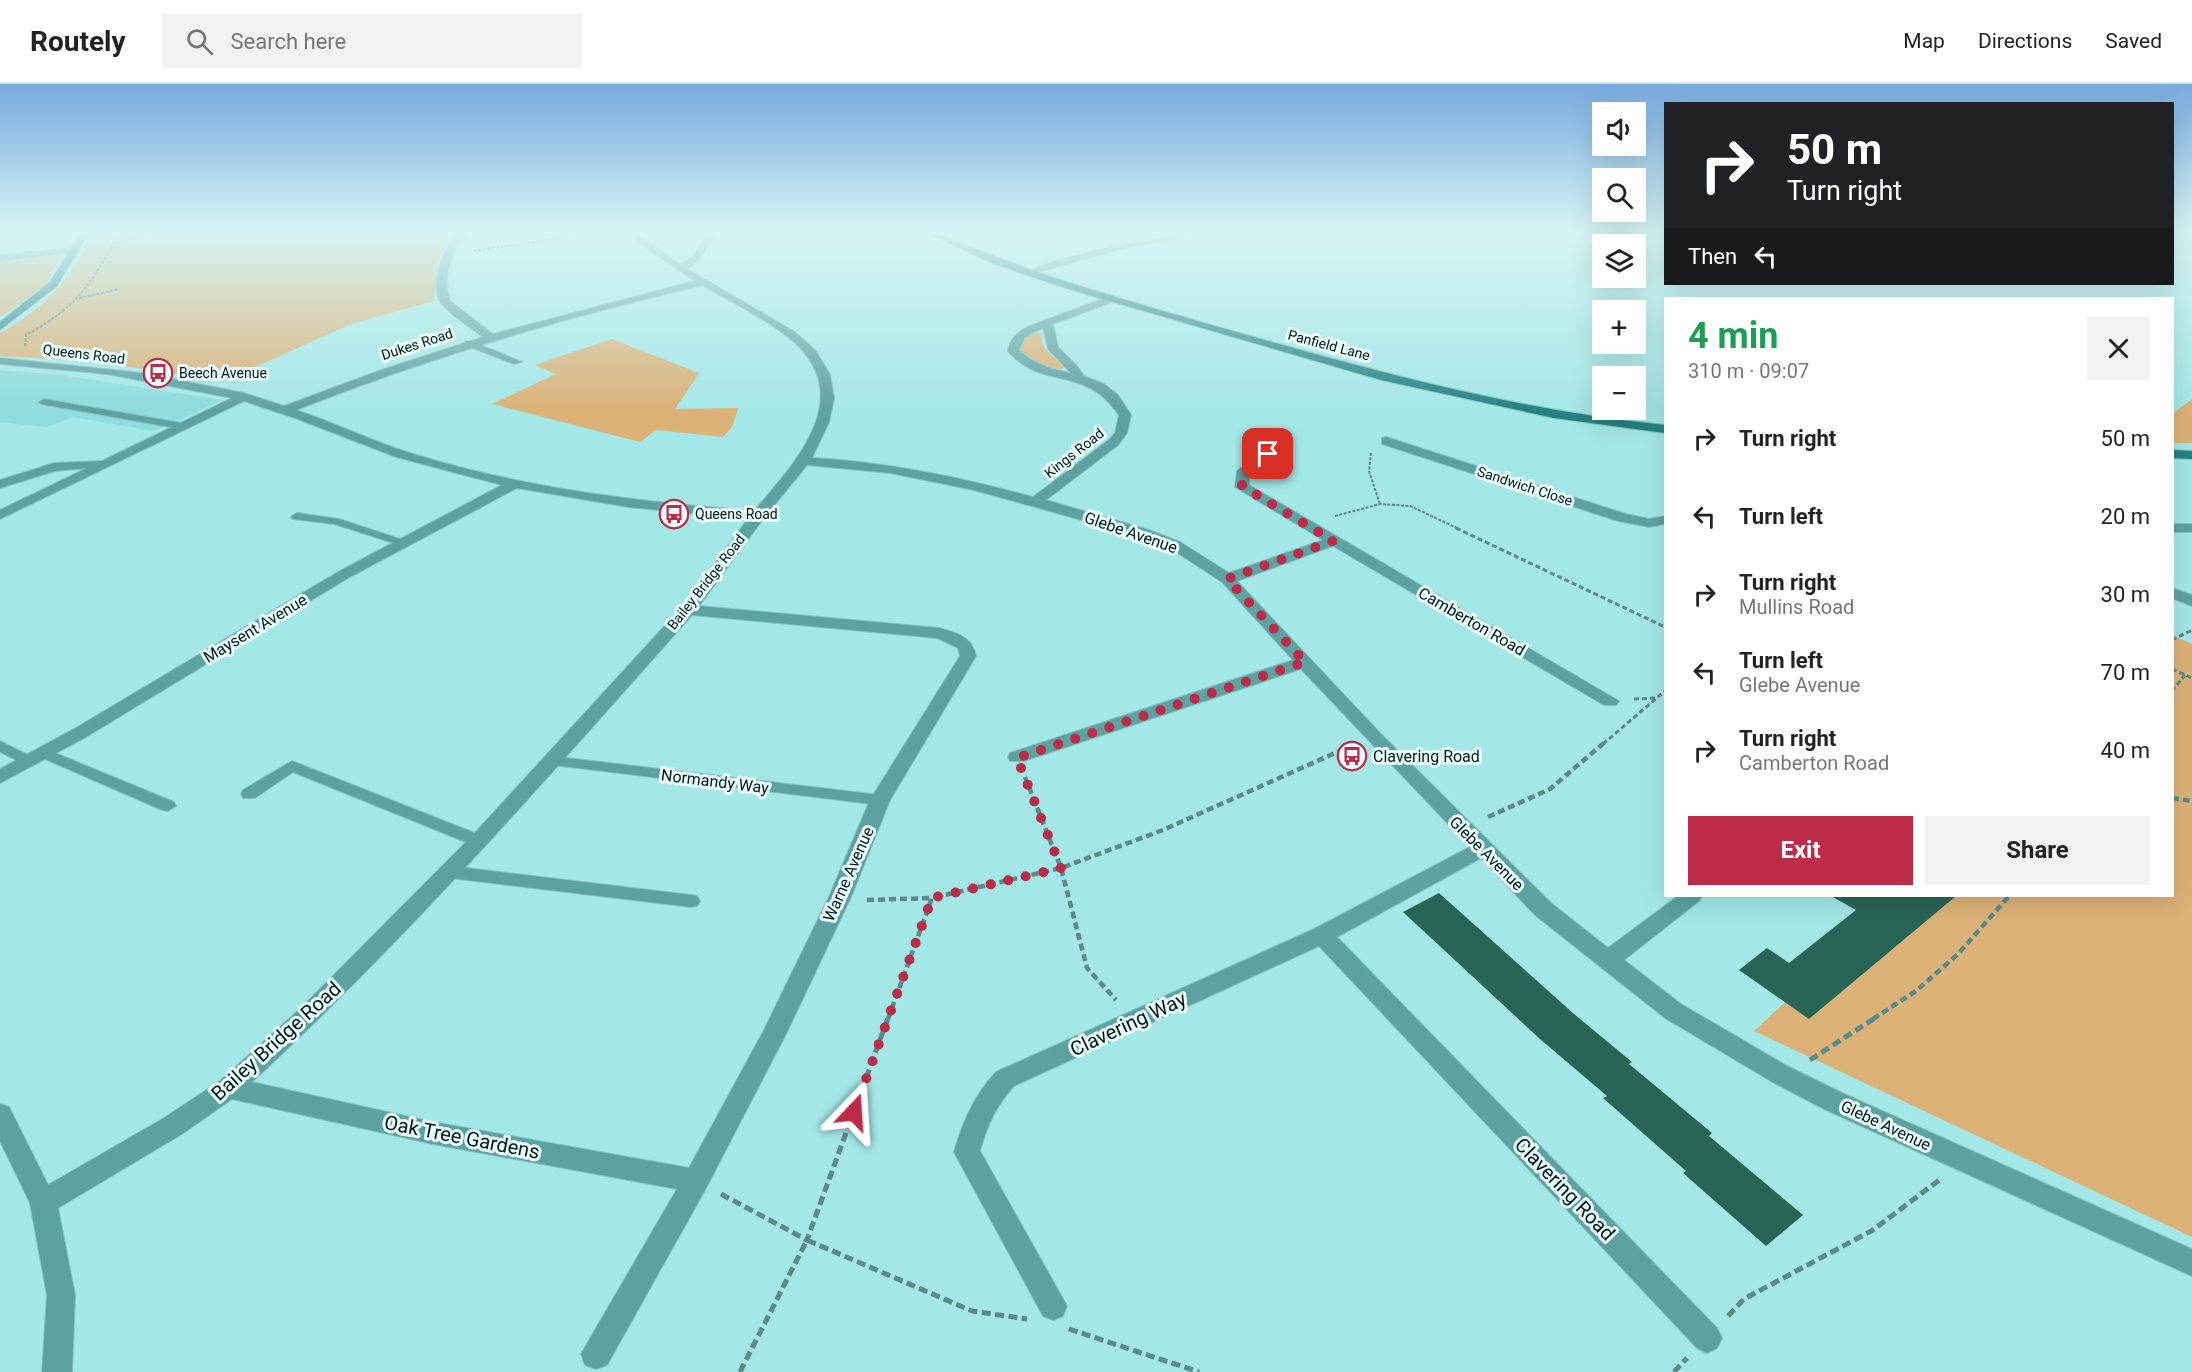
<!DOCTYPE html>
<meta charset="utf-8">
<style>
body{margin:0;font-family:Roboto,sans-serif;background:#f2f2f2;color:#222;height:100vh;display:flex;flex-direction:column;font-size:22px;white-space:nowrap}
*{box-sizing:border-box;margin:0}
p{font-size:20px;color:#767676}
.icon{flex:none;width:33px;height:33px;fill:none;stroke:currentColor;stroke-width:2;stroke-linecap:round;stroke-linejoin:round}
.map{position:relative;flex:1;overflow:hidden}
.panel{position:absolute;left:1664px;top:213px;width:510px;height:600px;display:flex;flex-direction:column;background:#fff;border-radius:0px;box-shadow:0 6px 24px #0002}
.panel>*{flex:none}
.guide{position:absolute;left:1664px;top:18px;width:510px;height:183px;border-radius:0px;box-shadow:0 6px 24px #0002;background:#202124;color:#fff;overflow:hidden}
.controls{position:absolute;left:1592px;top:18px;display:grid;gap:12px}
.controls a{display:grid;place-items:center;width:54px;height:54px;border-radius:0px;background:#fff;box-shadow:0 6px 24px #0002;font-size:30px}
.pin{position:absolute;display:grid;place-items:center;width:51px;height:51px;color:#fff;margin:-26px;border-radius:12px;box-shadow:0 3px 9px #0006}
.me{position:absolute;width:66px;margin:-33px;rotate:20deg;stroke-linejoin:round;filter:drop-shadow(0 0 4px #0008)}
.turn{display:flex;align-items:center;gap:21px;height:126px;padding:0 24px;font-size:27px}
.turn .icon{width:78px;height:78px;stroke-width:2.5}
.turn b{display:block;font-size:42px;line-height:51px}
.then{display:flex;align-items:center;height:57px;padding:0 24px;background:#0003;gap:12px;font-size:22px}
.round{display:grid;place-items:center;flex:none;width:63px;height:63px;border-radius:0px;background:#f2f2f2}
.head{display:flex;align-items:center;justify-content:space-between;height:102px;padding:0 24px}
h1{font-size:36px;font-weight:700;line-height:45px;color:#1e9e55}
.primary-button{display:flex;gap:12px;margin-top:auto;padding:12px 24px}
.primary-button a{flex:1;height:69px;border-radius:0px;background:#bc2b48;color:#fff;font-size:24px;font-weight:700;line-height:69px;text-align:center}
.primary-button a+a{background:#f2f2f2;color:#222}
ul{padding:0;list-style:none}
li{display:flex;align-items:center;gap:18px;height:78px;padding:0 24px}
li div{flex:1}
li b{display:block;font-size:22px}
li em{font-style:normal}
header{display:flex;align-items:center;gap:36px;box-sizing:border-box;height:84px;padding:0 30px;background:#fff;border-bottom:2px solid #e0e0e0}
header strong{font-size:28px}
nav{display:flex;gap:33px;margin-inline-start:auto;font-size:21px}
.search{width:420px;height:54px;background:#f2f2f2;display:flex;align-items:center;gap:15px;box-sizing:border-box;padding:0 21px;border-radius:0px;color:#767676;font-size:22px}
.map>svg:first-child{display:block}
.built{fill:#8edcdb}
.green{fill:#dbb177}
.building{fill:#286556}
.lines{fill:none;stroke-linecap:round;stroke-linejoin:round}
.lane-casing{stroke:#86c2c1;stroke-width:2}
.street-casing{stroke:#86c2c1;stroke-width:2}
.secondary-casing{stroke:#86c2c1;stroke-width:2}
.path-far3{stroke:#5a8a89;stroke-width:2;stroke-dasharray:3 1.5;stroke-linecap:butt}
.path-far2{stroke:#5a8a89;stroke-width:3;stroke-dasharray:5 3;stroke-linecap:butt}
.path-far1{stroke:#5a8a89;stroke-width:4.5;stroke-dasharray:7 4;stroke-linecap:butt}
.path{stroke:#5a8a89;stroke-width:5;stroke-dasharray:9 4.5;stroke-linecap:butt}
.lane{fill:#5da1a0;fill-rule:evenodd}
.street{fill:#5da1a0;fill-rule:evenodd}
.secondary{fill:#268181;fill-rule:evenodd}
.route{stroke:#bc2b48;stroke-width:10;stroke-dasharray:0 18}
.labels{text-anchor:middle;stroke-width:6;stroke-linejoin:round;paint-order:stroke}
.far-street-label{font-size:14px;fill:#001818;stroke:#eafefd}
.far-poi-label{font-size:14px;fill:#001818;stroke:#eafefd;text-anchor:start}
.street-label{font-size:16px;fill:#001818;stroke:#eafefd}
.poi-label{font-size:16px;fill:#001818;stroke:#eafefd;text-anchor:start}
.near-street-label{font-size:20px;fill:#001818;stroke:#eafefd}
</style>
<header>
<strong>Routely</strong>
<div class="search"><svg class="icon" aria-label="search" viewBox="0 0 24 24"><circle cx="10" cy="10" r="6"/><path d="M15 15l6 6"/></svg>Search here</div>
<nav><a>Map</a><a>Directions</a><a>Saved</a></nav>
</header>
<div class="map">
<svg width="2192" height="1288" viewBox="0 0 2192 1288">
<rect width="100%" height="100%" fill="#a3e7e6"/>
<!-- built -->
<path class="built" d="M 0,286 L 61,291 L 223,316 L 154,347 L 73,333 L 47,343 L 0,338 Z"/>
<!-- green -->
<path class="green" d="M 95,147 L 460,147 C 435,162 436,190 434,217 L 351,240 L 224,297 L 89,277 L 0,272 L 0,249 C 48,222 69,195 95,147 Z
M 61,170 L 46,202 L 0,233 L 0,176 Z
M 1035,248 L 1042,250 C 1040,269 1057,272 1067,283 C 1050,290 1029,279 1019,265 L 1021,255 Z
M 612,255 L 699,289 L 675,325 L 738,324 L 732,343 L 723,353 L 656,346 L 640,358 L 492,320 L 556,290 L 535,281 Z
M 2192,315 L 2192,359 L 2172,359 L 2172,330 Z
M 2172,551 L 2192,560 L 2192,1153 L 1754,947 L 1901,812 L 2172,812 Z"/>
<!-- building -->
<path class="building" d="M 1439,809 L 1574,930 L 1632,978 L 1629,980 L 1712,1049 L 1709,1052 L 1803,1131 L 1766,1162 L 1683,1089 L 1686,1087 L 1603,1014 L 1607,1012 L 1540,955 L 1403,828 Z
M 1831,812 L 1956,812 L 1809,935 L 1739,886 L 1767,864 L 1789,879 L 1856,826 Z"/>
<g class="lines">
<!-- lane casing -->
<g class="lane-casing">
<path id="lane" d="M 708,147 L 717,149 C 708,161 695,187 678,187 L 678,183 L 693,172 L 709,149 Z
M 1208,147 L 1232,147 L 1128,163 L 1031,190 L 1027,188 L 1052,178 L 1104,164 Z
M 465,257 L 471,257 L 522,278 L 514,280 L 465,261 Z
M 44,315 L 181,339 L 186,342 L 181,345 L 41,320 L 39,318 Z
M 297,429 L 339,435 L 409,458 L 403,462 L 334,440 L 293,435 L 291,433 Z
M 0,657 L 34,674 L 37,677 L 29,682 L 0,668 Z
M 43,664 L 174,718 L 176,722 L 168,727 L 162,726 L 38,672 L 35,669 Z
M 550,672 L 880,711 L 888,716 L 880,721 L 545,680 L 542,677 Z
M 292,677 L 485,753 L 487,757 L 485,761 L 473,761 L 293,688 L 255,714 L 243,714 L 241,710 L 243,706 Z
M 450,782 L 691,811 L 697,812 L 700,817 L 697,822 L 691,823 L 450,794 L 444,792 L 441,788 L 444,784 Z"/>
</g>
<!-- street casing -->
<g class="street-casing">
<path id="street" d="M 460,147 L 469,147 C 451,167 442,190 450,217 L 493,250 L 695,197 L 636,157 L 632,147 L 640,147 L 643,154 L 684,183 L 795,248 L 816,267 L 830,291 L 834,314 L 829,338 L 812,374 C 887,378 960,393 1033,413 L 1110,355 L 1115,349 L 1119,331 C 1085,280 1041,307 1008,267 C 1010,255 1017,249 1027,243 L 1107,213 L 1115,213 L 1115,217 L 1053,240 L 1058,263 L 1077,282 L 1084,292 L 1104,300 L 1118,311 L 1131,331 L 1127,349 L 1118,361 L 1046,416 L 1149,446 L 1180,458 L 1229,489 L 1323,456 L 1235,403 L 1237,387 L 1263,367 L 1273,367 L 1273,373 L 1249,391 L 1249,401 L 1619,617 L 1616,621 L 1604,621 L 1333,462 L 1237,497 L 1379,648 L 1551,819 L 1608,864 L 1678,812 L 1702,812 L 1699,817 L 1624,876 L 1681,920 L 1787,982 L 1842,1009 L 2192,1165 L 2192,1192 L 1824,1025 L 1769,996 L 1665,934 L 1535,831 L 1481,774 L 1337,853 L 1717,1244 L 1722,1254 L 1717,1264 L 1707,1269 L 1697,1264 L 1319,862 L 1014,1002 C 996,1022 987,1041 980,1067 L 1067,1222 L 1063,1232 L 1053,1236 L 1043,1232 L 954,1068 C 963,1037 974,1012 996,988 L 1314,845 L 1470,763 L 1301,585 L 1024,677 L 1010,677 L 1008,673 L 1010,669 L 1293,576 L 1222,498 L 1170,464 L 1139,452 L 974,406 L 890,389 L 807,381 L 763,435 L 699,522 L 939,544 C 957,549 972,553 976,572 L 890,716 L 851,813 L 786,950 L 705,1106 L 607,1281 L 596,1285 L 585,1281 L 581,1270 L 677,1105 L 433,1060 L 232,1015 L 182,1050 L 58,1124 L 75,1211 L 72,1288 L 42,1288 L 47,1211 L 30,1119 L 0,1057 L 0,1020 L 9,1023 L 48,1101 L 164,1034 L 220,997 L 301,924 L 472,752 L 682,523 L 748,435 L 628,423 L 517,404 L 348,494 L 86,653 L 0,699 L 0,685 L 74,645 L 338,488 L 502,401 L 396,373 L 295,334 L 244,317 L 0,435 L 0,426 L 87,384 L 55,387 L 0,404 L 0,396 L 54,379 L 102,377 L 232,314 L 107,290 L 0,280 L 0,274 L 142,289 L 244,309 L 284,322 L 384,285 L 483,253 C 470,243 453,233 442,220 C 427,203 445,159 460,147 ZM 702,201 C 730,218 763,233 788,253 C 860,310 797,377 754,427 C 642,418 529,405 420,372 C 377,360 338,340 296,326 C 428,274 563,234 702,201 ZM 1043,244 L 1048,265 L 1071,289 C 1050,285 1034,280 1019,266 L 1025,253 ZM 692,531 L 937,554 L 958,564 L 960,572 L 870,716 L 829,813 L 764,946 L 689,1084 L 433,1038 L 252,998 C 409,853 550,691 692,531 Z
M 75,163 L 80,166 L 78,168 L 0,177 L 0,171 Z
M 1386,353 L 1626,430 L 1649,435 L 1665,432 L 1665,440 L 1649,443 L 1618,437 L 1382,360 L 1382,354 Z
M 2172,440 L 2192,440 L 2192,448 L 2172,448 Z
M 2172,504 L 2192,511 L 2192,522 L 2172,514 Z"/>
</g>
<!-- secondary casing -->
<g class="secondary-casing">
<path id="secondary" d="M 82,147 L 90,147 L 57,202 L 0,246 L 0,238 L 50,198 Z
M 922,147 L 933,147 C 1027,189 1126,216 1226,245 C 1371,286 1514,326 1665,341 L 1665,349 L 1554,334 L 1381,296 L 1068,205 L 994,180 Z
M 2172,366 L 2192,367 L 2192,375 L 2172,374 Z"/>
</g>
<!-- path-far3 -->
<path class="path-far3" d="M 113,160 L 170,147
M 474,167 L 581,151 L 592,147
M 79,214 L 119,205
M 25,262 L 26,251 C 80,221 91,200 120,147
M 1371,369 L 1369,387 L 1380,420
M 1335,432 L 1380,420 L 1410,422 L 1459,445"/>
<!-- path-far2 -->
<path class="path-far2" d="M 1456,444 L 1665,543
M 2172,556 L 2192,546
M 2172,585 L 2192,594
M 2172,607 L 2185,591
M 1634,615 L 1656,614
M 1603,660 L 1665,607"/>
<!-- path-far1 -->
<path class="path-far1" d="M 1025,693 L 1061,784 L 1087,884 L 1116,916
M 2172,714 L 2192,717
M 1488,733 L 1550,705 L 1605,658
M 867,816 L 932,814
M 888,935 L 932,814 L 1061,784 L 1163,746 L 1353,661
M 1873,935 L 1916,907 L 1958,870 L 2009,812"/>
<!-- path -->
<path class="path" d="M 1810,976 L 1875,934
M 721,1110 L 807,1156 L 888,934
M 1728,1232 L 1744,1215 L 1873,1146 L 1942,1094
M 1069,1245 L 1199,1288
M 740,1288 L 807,1156 L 972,1227 L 1027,1235
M 1674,1288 L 1687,1274"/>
<!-- lane -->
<use href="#lane" class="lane"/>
<!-- street -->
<use href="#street" class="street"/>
<!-- secondary -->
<use href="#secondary" class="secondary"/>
</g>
<!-- sky -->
<linearGradient id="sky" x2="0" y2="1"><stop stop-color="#77a9de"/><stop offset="0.45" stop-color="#d6f4f4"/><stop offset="1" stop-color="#d6f4f4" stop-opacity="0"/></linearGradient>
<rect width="2192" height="327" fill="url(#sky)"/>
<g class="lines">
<!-- route -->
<path class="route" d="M 854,1028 L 932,814 L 1061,784 L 1017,674 L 1305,578 L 1227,495 L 1333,457 L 1242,402 L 1242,390 L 1268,370"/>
</g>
<!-- icons -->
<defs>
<g id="bus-ring" transform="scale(1.5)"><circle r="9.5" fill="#eafefd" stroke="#bc2b48" stroke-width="1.5"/><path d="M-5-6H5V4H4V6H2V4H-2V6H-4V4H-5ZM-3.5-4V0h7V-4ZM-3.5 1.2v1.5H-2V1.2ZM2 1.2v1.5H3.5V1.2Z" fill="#bc2b48"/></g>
</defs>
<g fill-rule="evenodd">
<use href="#bus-ring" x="158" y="289"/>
<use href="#bus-ring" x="674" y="430"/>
<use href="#bus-ring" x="1352" y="672"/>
</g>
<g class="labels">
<!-- far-street labels -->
<g class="far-street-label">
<text transform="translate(417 260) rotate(-18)" y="5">Dukes Road</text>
<text transform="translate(1329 261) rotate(15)" y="5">Panfield Lane</text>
<text transform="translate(84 270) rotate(7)" y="5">Queens Road</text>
<text transform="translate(1074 369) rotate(-38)" y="5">Kings Road</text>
<text transform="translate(1525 402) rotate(18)" y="5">Sandwich Close</text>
<text transform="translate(706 498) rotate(-52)" y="5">Bailey Bridge Road</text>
</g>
<!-- far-poi labels -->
<g class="far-poi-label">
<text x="179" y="294">Beech Avenue</text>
<text x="695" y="435">Queens Road</text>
</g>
<!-- street labels -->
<g class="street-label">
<text transform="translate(1131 448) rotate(19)" y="6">Glebe Avenue</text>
<text transform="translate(1472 537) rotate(30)" y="6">Camberton Road</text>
<text transform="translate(255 544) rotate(-31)" y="6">Maysent Avenue</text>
<text transform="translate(715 697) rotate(7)" y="6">Normandy Way</text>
<text transform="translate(1487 769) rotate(45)" y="6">Glebe Avenue</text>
<text transform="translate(848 790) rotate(-66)" y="6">Warne Avenue</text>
<text transform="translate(1886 1041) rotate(25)" y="6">Glebe Avenue</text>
</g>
<!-- poi labels -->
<g class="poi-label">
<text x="1373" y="678">Clavering Road</text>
</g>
<!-- near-street labels -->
<g class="near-street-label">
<text transform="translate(1128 940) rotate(-25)" y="7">Clavering Way</text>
<text transform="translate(276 957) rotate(-42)" y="7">Bailey Bridge Road</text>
<text transform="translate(462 1053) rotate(11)" y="7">Oak Tree Gardens</text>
<text transform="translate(1565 1105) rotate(46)" y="7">Clavering Road</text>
</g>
</g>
</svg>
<div class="controls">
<a><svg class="icon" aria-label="sound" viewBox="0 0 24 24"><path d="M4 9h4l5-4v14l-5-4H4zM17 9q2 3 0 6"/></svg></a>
<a><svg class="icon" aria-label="search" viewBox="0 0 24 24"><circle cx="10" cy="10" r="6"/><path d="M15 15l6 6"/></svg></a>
<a><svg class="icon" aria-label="layers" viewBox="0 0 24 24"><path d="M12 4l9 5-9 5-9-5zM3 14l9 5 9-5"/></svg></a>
<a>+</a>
<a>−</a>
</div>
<div class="pin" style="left:1268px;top:370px;background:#d93025"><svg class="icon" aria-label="arrive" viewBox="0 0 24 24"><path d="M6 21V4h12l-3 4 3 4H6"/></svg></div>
<svg class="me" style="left:854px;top:1028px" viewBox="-20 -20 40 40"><path d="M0-17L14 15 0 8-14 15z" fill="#bc2b48" stroke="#fff" stroke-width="4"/></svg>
<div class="guide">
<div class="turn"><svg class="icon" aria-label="right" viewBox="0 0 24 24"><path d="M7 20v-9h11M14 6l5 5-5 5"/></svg><div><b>50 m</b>Turn right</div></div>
<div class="then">Then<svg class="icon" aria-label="left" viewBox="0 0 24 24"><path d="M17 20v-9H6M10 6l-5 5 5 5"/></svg></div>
</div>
<section class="panel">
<div class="head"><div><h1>4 min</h1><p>310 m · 09:07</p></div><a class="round"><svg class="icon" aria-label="close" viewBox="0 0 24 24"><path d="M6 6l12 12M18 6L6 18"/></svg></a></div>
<ul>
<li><svg class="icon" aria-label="right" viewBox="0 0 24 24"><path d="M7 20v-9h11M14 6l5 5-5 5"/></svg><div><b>Turn right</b></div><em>50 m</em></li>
<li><svg class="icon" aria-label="left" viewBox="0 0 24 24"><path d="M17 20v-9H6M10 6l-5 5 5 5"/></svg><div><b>Turn left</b></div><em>20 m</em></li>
<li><svg class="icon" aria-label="right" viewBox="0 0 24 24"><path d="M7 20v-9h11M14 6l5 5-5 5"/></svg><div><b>Turn right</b><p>Mullins Road</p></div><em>30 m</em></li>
<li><svg class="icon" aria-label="left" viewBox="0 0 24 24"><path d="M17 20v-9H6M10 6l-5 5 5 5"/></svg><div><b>Turn left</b><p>Glebe Avenue</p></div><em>70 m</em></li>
<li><svg class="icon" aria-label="right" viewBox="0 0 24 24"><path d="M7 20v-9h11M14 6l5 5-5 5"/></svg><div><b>Turn right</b><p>Camberton Road</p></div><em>40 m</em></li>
</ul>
<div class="primary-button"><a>Exit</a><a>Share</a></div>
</section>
</div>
